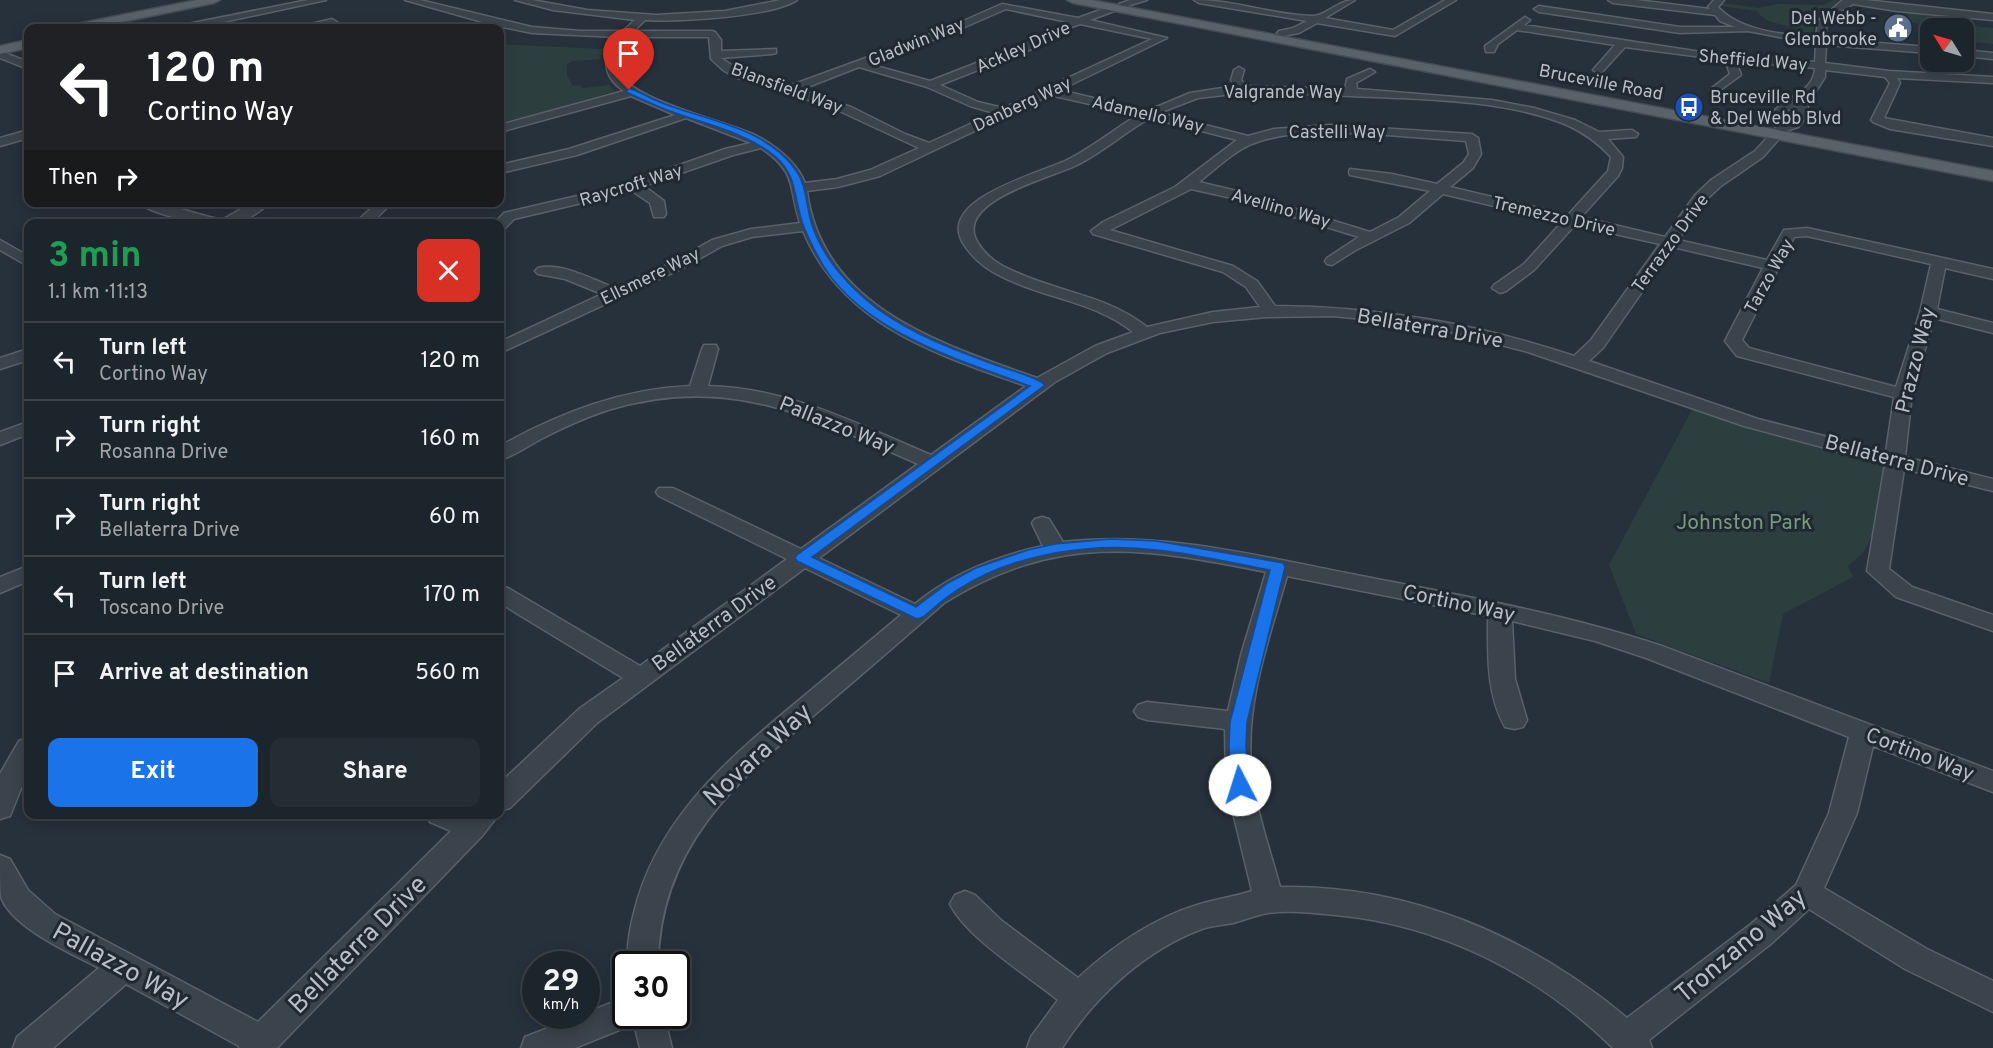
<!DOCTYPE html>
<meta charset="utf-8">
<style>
body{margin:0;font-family:Overpass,sans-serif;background:#252d34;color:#f1f3f6;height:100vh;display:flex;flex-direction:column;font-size:22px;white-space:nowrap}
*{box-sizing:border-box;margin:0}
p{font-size:20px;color:#a0a5a9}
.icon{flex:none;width:33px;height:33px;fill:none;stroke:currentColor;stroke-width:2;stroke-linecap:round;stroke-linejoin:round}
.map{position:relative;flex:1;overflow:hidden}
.side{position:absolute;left:24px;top:219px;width:480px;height:600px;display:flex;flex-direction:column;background:#1d252c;border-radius:12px;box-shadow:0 3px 15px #0003,0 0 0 2px #3b4248}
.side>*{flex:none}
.guide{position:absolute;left:24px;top:24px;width:480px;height:183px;border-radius:12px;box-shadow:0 3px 15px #0003,0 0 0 2px #3b4248;background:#202124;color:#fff;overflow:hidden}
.needle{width:39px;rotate:307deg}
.buttons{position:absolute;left:1920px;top:18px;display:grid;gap:12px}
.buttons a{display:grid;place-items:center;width:54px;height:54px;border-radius:12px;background:#1d252c;box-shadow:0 3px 15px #0003,0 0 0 2px #3b4248;font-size:30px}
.speed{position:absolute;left:522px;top:951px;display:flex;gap:12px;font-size:30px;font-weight:700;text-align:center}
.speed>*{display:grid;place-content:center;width:78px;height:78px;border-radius:50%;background:#1d252c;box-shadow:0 3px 15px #0003,0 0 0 2px #3b4248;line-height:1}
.speed small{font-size:15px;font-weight:400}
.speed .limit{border:3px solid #111;border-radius:9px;background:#fff;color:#111}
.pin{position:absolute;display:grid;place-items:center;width:51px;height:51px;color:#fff;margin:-62px -26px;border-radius:50% 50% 50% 0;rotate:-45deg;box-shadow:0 0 6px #0007}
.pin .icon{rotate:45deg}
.me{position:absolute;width:66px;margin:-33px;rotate:355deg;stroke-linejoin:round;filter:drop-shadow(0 0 4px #0008)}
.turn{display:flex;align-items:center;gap:21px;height:126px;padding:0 24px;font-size:27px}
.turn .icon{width:78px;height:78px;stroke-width:2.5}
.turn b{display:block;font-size:42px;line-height:51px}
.then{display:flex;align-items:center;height:57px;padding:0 24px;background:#0003;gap:12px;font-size:22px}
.round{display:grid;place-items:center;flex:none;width:63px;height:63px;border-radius:12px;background:#252d34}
.head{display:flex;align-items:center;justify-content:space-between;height:102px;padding:0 24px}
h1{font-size:36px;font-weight:700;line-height:45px;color:#1e9e55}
.button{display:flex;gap:12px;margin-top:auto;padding:12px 24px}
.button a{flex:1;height:69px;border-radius:12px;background:#1a73e8;color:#fff;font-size:24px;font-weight:700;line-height:69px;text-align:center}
.button a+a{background:#252d34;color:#f1f3f6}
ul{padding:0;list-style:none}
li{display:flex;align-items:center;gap:18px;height:78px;padding:0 24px;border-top:2px solid #3b4248}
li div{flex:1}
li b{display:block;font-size:22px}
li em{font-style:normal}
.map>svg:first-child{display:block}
.green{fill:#2c3f3e}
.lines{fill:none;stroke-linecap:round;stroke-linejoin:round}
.minor-casing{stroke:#59616a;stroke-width:3}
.major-casing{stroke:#444c55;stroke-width:3}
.minor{fill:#3b434c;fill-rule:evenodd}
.major{fill:#59626b;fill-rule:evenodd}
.route{fill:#1a73e8;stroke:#114b97;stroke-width:1.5}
.labels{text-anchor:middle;stroke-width:6;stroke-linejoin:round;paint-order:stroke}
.far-poi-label{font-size:18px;fill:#b7bec7;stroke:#202831;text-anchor:end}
.far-street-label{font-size:18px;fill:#b7bec7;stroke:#202831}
.street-label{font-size:21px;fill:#b7bec7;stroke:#202831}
.park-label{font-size:21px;fill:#789a7e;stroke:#202831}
.near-street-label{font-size:26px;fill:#b7bec7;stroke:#202831}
</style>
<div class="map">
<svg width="1993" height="1048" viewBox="0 0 1993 1048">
<rect width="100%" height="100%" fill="#27313b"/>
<!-- green -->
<path class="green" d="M 1834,0 L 1845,1 C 1826,10 1815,14 1813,36 L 1816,38 L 1803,39 L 1803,29 C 1789,26 1765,24 1757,11 L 1720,6 L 1722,3 L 1759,8 L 1778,4 L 1823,5 Z
M 1909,13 L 1913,13 L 1957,20 L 1953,28 L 1949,28 L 1907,22 L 1905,21 Z
M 1966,25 L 1993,28 L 1993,44 L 1964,41 Z
M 500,44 L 603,49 L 600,59 L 572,61 L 567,64 L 567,75 L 573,86 L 579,85 L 583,88 L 609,85 L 615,91 L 500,126 Z
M 1695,404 L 1894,459 L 1890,500 L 1863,553 L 1848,566 L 1853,577 L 1783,614 L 1769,683 L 1636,634 L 1609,565 Z"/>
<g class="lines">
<!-- minor casing -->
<g class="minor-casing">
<path id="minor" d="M 308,0 L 326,0 L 195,28 L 178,28 L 183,25 Z
M 405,0 L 420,0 L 532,27 L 580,31 L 623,31 L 635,20 L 553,10 L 515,0 L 532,0 L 587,10 L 656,15 L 725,11 L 781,0 L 797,0 C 772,17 677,22 645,20 L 634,31 L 712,31 L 715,32 L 721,40 L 721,51 L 776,49 L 776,53 L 772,54 L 721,58 L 742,72 L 789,86 L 945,29 L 1002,4 L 1078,18 L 1114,5 L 1117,6 L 1117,10 L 1090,20 L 1167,38 L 1060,90 L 1147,111 L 1190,93 L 1235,86 L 1231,80 L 1234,70 L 1239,67 L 1244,70 L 1241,80 L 1246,86 L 1345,89 L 1347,79 L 1370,69 L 1375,72 L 1356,83 L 1357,89 L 1492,100 L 1534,108 L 1575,120 L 1599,132 L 1632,130 L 1638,134 L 1636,137 L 1608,139 L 1623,157 L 1622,168 L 1618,176 L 1581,217 L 1665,237 L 1695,195 L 1711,180 L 1755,151 L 1776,128 L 1773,121 L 1775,110 C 1789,96 1814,91 1815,68 L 1736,61 L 1741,75 L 1716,93 L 1710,90 L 1712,88 L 1730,74 L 1725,60 L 1625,47 L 1602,72 L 1598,73 L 1593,70 L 1615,45 L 1517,30 L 1498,44 L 1494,52 L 1486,52 L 1485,46 L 1525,17 L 1530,20 L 1524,25 L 1701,52 L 1815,62 L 1816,44 L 1748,31 L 1680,33 L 1539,12 L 1534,9 L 1539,6 L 1680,27 L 1735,27 L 1720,21 L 1715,15 L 1613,3 L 1608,0 L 1636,0 L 1710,9 L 1708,7 L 1714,0 L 1724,0 L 1718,7 C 1741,32 1784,34 1816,38 L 1818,21 L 1843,0 L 1865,0 L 1993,14 L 1993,20 L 1897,11 L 1853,4 L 1835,14 L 1826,24 L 1826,39 L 1930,47 L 1930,53 L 1826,45 L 1825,63 L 1889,71 L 1993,77 L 1993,83 L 1897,78 L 1900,83 L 1884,118 L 1993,138 L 1993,146 L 1890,129 L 1873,122 L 1871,120 L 1890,83 L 1885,77 L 1825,70 L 1825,77 L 1808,104 L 1807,116 L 1798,127 L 1786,131 L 1763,157 L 1721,186 L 1705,201 L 1678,240 L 1767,260 L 1784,230 L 1807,228 L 1993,269 L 1993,279 L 1945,268 L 1937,309 L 1993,323 L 1993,333 L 1934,318 L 1912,394 L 1905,457 L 1993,479 L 1993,491 L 1904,469 L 1889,569 L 1912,587 L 1993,615 L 1993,631 L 1896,597 L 1867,571 L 1885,464 L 1744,426 L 1528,352 L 1451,332 L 1392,322 L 1333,316 L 1267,317 L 1213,322 L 1160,333 L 1107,353 L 1055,382 L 819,558 L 915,604 C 952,573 997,556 1043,546 L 1032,523 L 1035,519 L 1042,517 L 1049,519 L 1063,542 C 1162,531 1258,556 1356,575 C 1459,595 1562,613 1662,646 L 1993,771 L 1993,792 L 1873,746 L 1857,813 L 1824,888 L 1927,949 L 1993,981 L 1993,1012 L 1905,969 L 1809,909 L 1773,942 L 1649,1040 L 1652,1048 L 1613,1048 C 1538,974 1441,925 1336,915 C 1314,913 1290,910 1268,913 C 1256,915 1244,920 1233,923 C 1223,925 1211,926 1202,929 C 1145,950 1094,997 1062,1048 L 1027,1048 L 1031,1037 L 1058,1000 C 1028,976 967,938 950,904 L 955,895 L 965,891 L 975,895 L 1002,921 L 1078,978 C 1113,946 1152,919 1197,905 C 1215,899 1234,897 1252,891 L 1226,784 L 1225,729 L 1147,720 L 1138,717 L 1134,711 L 1138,705 L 1147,702 L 1228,711 L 1241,655 L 1266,572 C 1142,547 1057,533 944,603 C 905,637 866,671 827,704 C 741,778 660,842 658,964 L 628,964 C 626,942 632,919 638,898 C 666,807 740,749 810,691 C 840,666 870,641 901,615 L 805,568 L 597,723 L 510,808 L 500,811 L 500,783 L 579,709 L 623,678 L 500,603 L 500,586 L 508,588 L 640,666 L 787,559 L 659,496 L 656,492 L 659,488 L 673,488 L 801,549 L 918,464 C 810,417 729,373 608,410 C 584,418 562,428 541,439 C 528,446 514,456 500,460 L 500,446 C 560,413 621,389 690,386 L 702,349 L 704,345 L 716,345 L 718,349 L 708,386 C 789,388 858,424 931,455 L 1026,386 C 936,354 843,326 803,231 L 752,237 L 722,246 L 681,269 L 500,353 L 500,342 L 602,294 L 565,279 L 538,274 L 535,271 L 538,268 C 562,262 593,280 615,288 L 671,263 L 712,240 L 751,229 L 800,223 C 788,186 798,173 761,148 L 733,155 L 644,186 L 664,201 L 666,214 L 664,217 L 654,217 L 650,203 L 632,191 L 514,219 L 505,228 L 500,229 L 500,224 L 494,224 L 504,213 L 620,186 L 725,149 L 751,143 L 686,118 L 577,155 L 500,173 L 500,165 L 569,149 L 675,115 L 631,96 L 500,132 L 500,125 L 624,91 C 602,76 601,56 618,37 L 532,33 L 493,25 ZM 1006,9 L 1068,22 L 1036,40 L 930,81 L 869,64 L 951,33 ZM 1080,24 L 1152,39 L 1003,108 L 978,102 L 940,85 L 1044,44 L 1066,29 ZM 628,37 L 709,37 L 711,59 L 723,70 L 735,77 L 831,107 L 919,148 L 870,170 L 837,179 L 805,183 C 796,161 777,147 757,136 C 728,121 620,99 615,65 C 613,54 621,45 628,37 ZM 859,67 L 927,87 L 970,106 L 994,113 L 929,143 L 905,134 L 851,107 L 800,90 ZM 1241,93 C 1277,91 1314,95 1350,96 C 1417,99 1505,99 1567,125 C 1585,133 1598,143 1611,157 L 1608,171 L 1568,215 L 1450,187 L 1473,168 L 1481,154 L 1478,138 L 1472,134 L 1330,125 L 1274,129 L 1248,136 L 1159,113 L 1198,98 ZM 1050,95 L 1138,115 C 1114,129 1093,147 1069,159 C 1045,172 936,198 963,243 C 976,264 994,274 1016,283 C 1056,300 1098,304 1133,332 L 1095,346 L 1037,378 C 942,344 822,308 807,191 L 838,187 L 880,176 ZM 1796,105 L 1797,113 L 1786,123 L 1787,111 ZM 1150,118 L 1237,140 L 1175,187 L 1103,222 L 1091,231 L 1093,234 L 1223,272 L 1246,287 L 1260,307 L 1213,312 L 1147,327 C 1112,299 1071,294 1030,278 C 1010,270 989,262 978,243 C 951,201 1054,177 1077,165 C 1103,152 1125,132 1150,118 ZM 1301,133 L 1360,133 L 1466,141 L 1469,154 L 1463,163 L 1437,184 L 1392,174 L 1350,169 L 1349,172 L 1350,175 L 1430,191 L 1399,217 L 1370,232 L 1241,192 L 1199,182 C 1241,148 1245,140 1301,133 ZM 1191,189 L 1232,198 L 1359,237 L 1327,258 L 1325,261 L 1327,264 L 1332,265 L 1354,251 L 1409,223 L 1443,194 L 1562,222 L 1524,264 L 1494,285 L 1492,288 L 1500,293 L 1506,291 L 1534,270 L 1575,225 L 1660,244 L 1591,340 L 1574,356 C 1475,323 1380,307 1275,306 L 1257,281 L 1233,266 L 1110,230 ZM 1807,236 L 1931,264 L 1920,312 L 1896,387 L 1749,348 L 1742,340 L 1794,237 ZM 1673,247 L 1763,268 L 1725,341 L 1737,356 L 1894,397 L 1886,452 L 1758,419 L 1589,361 L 1603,348 ZM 1287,576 L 1488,616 C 1488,653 1486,694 1505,727 L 1514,729 L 1523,727 L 1527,720 L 1515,679 L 1512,621 L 1595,641 L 1646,658 L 1849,737 L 1829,813 L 1796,885 L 1751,924 L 1627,1018 C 1530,937 1409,884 1280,887 C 1269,846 1254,806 1251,763 C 1246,700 1270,636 1287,576 Z
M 1130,0 L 1147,0 L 1124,7 L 1119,4 Z
M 1194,0 C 1235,0 1273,15 1312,16 C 1325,17 1337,0 1355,0 L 1325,18 L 1393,30 L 1445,0 L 1456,0 L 1395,36 L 1317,23 L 1299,33 L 1282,36 L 1277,33 L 1279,31 L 1293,28 L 1307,21 L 1199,3 Z
M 332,19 L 337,22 L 335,24 L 312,28 L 294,28 Z
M 1964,50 L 1993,53 L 1993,59 L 1964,56 Z
M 0,51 L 28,62 L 28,69 L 0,58 Z
M 28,130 L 28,138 L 0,146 L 0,138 Z
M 138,202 C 166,202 194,214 222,220 L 253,202 L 270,202 C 263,210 248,219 238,223 C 219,230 153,216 138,202 Z
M 378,202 L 393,202 L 370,224 L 354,224 Z
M 0,240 L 28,256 L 28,266 L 0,250 Z
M 28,349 L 28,360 L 0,369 L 0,358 Z
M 28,422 L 28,434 L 0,445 L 0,432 Z
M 28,566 L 28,581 L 0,593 L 0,577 Z
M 28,738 L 28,771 L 10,816 L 0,819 L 0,774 L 19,741 Z
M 426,814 L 499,814 L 482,836 L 277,1048 L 239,1048 L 239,1046 L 126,984 L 53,1048 L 13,1048 L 17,1037 L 99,968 C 72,954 11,927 1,897 C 0,886 0,867 0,855 L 10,859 L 28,890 L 55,914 L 258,1022 L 451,831 L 430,822 Z
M 626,997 L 626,1016 L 664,1016 L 672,1048 L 640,1048 L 634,1024 L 575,1048 L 521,1048 L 525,1037 L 579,1016 L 586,1016 L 586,1013 Z"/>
</g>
<!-- major casing -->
<g class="major-casing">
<path id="major" d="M 197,0 L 220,0 L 214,3 L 93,28 L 71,28 L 77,24 Z
M 1067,0 L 1091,0 L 1993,171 L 1993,181 L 1073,3 Z
M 28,40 L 28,48 L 0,54 L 0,46 Z"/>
</g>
<!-- minor -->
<use href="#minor" class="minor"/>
<!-- major -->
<use href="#major" class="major"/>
</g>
<!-- route -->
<path class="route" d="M 629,88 C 640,92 651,99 662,103 C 708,121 764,127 795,169 C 807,185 806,207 812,225 C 824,261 850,288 879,310 C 912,334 952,349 990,363 C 1005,369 1035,376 1045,385 L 812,557 L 916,607 L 948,583 L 976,568 L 1028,550 L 1055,544 L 1111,539 L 1156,541 L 1283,563 L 1285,567 L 1247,722 L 1246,746 L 1249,785 L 1246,790 L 1240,792 L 1234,790 L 1231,785 L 1229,746 L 1230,722 L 1270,570 C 1233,563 1195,554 1157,550 C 1092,542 1015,553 959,589 C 946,597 934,608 923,617 L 917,619 L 797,561 L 795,558 L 797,555 L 1030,386 C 959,360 854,329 818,256 C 813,247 808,237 804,227 C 794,202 798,176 776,157 C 741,128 695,123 655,105 C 645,101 636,96 626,92 Z"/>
<!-- icons -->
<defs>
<g id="civic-disc" transform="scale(1.5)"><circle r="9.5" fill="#5c6f8a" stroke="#202831"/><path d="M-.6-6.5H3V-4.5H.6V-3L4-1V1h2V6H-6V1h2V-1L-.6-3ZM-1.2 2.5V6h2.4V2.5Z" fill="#fff"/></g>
<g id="bus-disc" transform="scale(1.5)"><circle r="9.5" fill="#1a4fb4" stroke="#202831"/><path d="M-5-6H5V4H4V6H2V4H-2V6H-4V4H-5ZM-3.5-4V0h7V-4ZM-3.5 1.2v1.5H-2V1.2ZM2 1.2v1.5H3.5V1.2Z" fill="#fff"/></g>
</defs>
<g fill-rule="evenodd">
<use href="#civic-disc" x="1898" y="28"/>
<use href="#bus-disc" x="1689" y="107"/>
</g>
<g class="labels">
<!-- far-poi labels -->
<g class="far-poi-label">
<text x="1877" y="24">Del Webb -<tspan x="1877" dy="21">Glenbrooke</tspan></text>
<text x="1710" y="103" text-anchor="start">Bruceville Rd<tspan x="1710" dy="21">&amp; Del Webb Blvd</tspan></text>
</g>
<!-- far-street labels -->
<g class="far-street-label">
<text transform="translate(916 42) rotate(-22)" y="6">Gladwin Way</text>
<text transform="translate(1023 47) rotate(-24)" y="6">Ackley Drive</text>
<text transform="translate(1753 60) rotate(5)" y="6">Sheffield Way</text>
<text transform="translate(1601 82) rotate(11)" y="6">Bruceville Road</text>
<text transform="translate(787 88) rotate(20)" y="6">Blansfield Way</text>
<text x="1283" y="98">Valgrande Way</text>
<text transform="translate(1022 104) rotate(-25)" y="6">Danberg Way</text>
<text transform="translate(1148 114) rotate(13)" y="6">Adamello Way</text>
<text x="1337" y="138">Castelli Way</text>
<text transform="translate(631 185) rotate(-17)" y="6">Raycroft Way</text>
<text transform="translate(1281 208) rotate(16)" y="6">Avellino Way</text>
<text transform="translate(1554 216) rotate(13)" y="6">Tremezzo Drive</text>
<text transform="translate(1670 243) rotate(-54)" y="6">Terrazzo Drive</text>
<text transform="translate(650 276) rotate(-26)" y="6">Ellsmere Way</text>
<text transform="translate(1769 276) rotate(-61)" y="6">Tarzo Way</text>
</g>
<!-- street labels -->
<g class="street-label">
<text transform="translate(1430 328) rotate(10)" y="7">Bellaterra Drive</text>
<text transform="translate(1915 360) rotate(-76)" y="7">Prazzo Way</text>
<text transform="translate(837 425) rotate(22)" y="7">Pallazzo Way</text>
<text transform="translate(1897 460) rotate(15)" y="7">Bellaterra Drive</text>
<text transform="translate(1459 603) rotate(12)" y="7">Cortino Way</text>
<text transform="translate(714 623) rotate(-36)" y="7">Bellaterra Drive</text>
<text transform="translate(1920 754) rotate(21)" y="7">Cortino Way</text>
</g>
<!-- park labels -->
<g class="park-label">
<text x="1744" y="529">Johnston Park</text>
</g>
<!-- near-street labels -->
<g class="near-street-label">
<text transform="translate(757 754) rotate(-43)" y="9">Novara Way</text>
<text transform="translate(357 944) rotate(-45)" y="9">Bellaterra Drive</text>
<text transform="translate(1740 945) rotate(-40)" y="9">Tronzano Way</text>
<text transform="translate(121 965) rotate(29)" y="9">Pallazzo Way</text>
</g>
</g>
</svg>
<div class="buttons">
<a><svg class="needle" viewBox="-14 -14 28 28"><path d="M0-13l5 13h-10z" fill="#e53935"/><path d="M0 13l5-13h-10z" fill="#a0a5a9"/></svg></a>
</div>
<div class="speed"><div>29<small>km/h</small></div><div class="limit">30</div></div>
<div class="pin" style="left:629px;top:90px;background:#d93025"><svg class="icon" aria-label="arrive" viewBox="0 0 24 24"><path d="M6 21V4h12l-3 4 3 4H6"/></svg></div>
<svg class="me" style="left:1240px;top:785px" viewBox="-20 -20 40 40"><circle r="19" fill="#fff"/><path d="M0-13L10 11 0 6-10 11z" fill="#1a73e8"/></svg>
<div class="guide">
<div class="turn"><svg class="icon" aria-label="left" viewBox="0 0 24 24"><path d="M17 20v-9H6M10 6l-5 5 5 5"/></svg><div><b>120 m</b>Cortino Way</div></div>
<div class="then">Then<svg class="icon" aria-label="right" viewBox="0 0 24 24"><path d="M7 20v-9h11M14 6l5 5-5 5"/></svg></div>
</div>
<section class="side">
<div class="head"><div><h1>3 min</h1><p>1.1 km · 11:13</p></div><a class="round" style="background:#d93025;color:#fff"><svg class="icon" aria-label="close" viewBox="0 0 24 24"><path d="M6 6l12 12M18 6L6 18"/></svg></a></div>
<ul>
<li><svg class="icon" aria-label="left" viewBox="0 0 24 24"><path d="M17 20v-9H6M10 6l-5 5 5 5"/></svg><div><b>Turn left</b><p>Cortino Way</p></div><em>120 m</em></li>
<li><svg class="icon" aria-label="right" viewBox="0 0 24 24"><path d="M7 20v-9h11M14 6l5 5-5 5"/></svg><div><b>Turn right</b><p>Rosanna Drive</p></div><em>160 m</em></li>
<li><svg class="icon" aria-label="right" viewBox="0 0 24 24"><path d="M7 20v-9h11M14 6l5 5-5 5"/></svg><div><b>Turn right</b><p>Bellaterra Drive</p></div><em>60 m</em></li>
<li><svg class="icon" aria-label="left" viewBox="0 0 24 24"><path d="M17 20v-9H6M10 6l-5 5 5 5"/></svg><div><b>Turn left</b><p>Toscano Drive</p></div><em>170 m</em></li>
<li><svg class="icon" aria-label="arrive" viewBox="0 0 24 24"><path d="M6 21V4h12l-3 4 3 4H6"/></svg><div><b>Arrive at destination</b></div><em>560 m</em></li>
</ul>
<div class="button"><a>Exit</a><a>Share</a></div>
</section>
</div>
